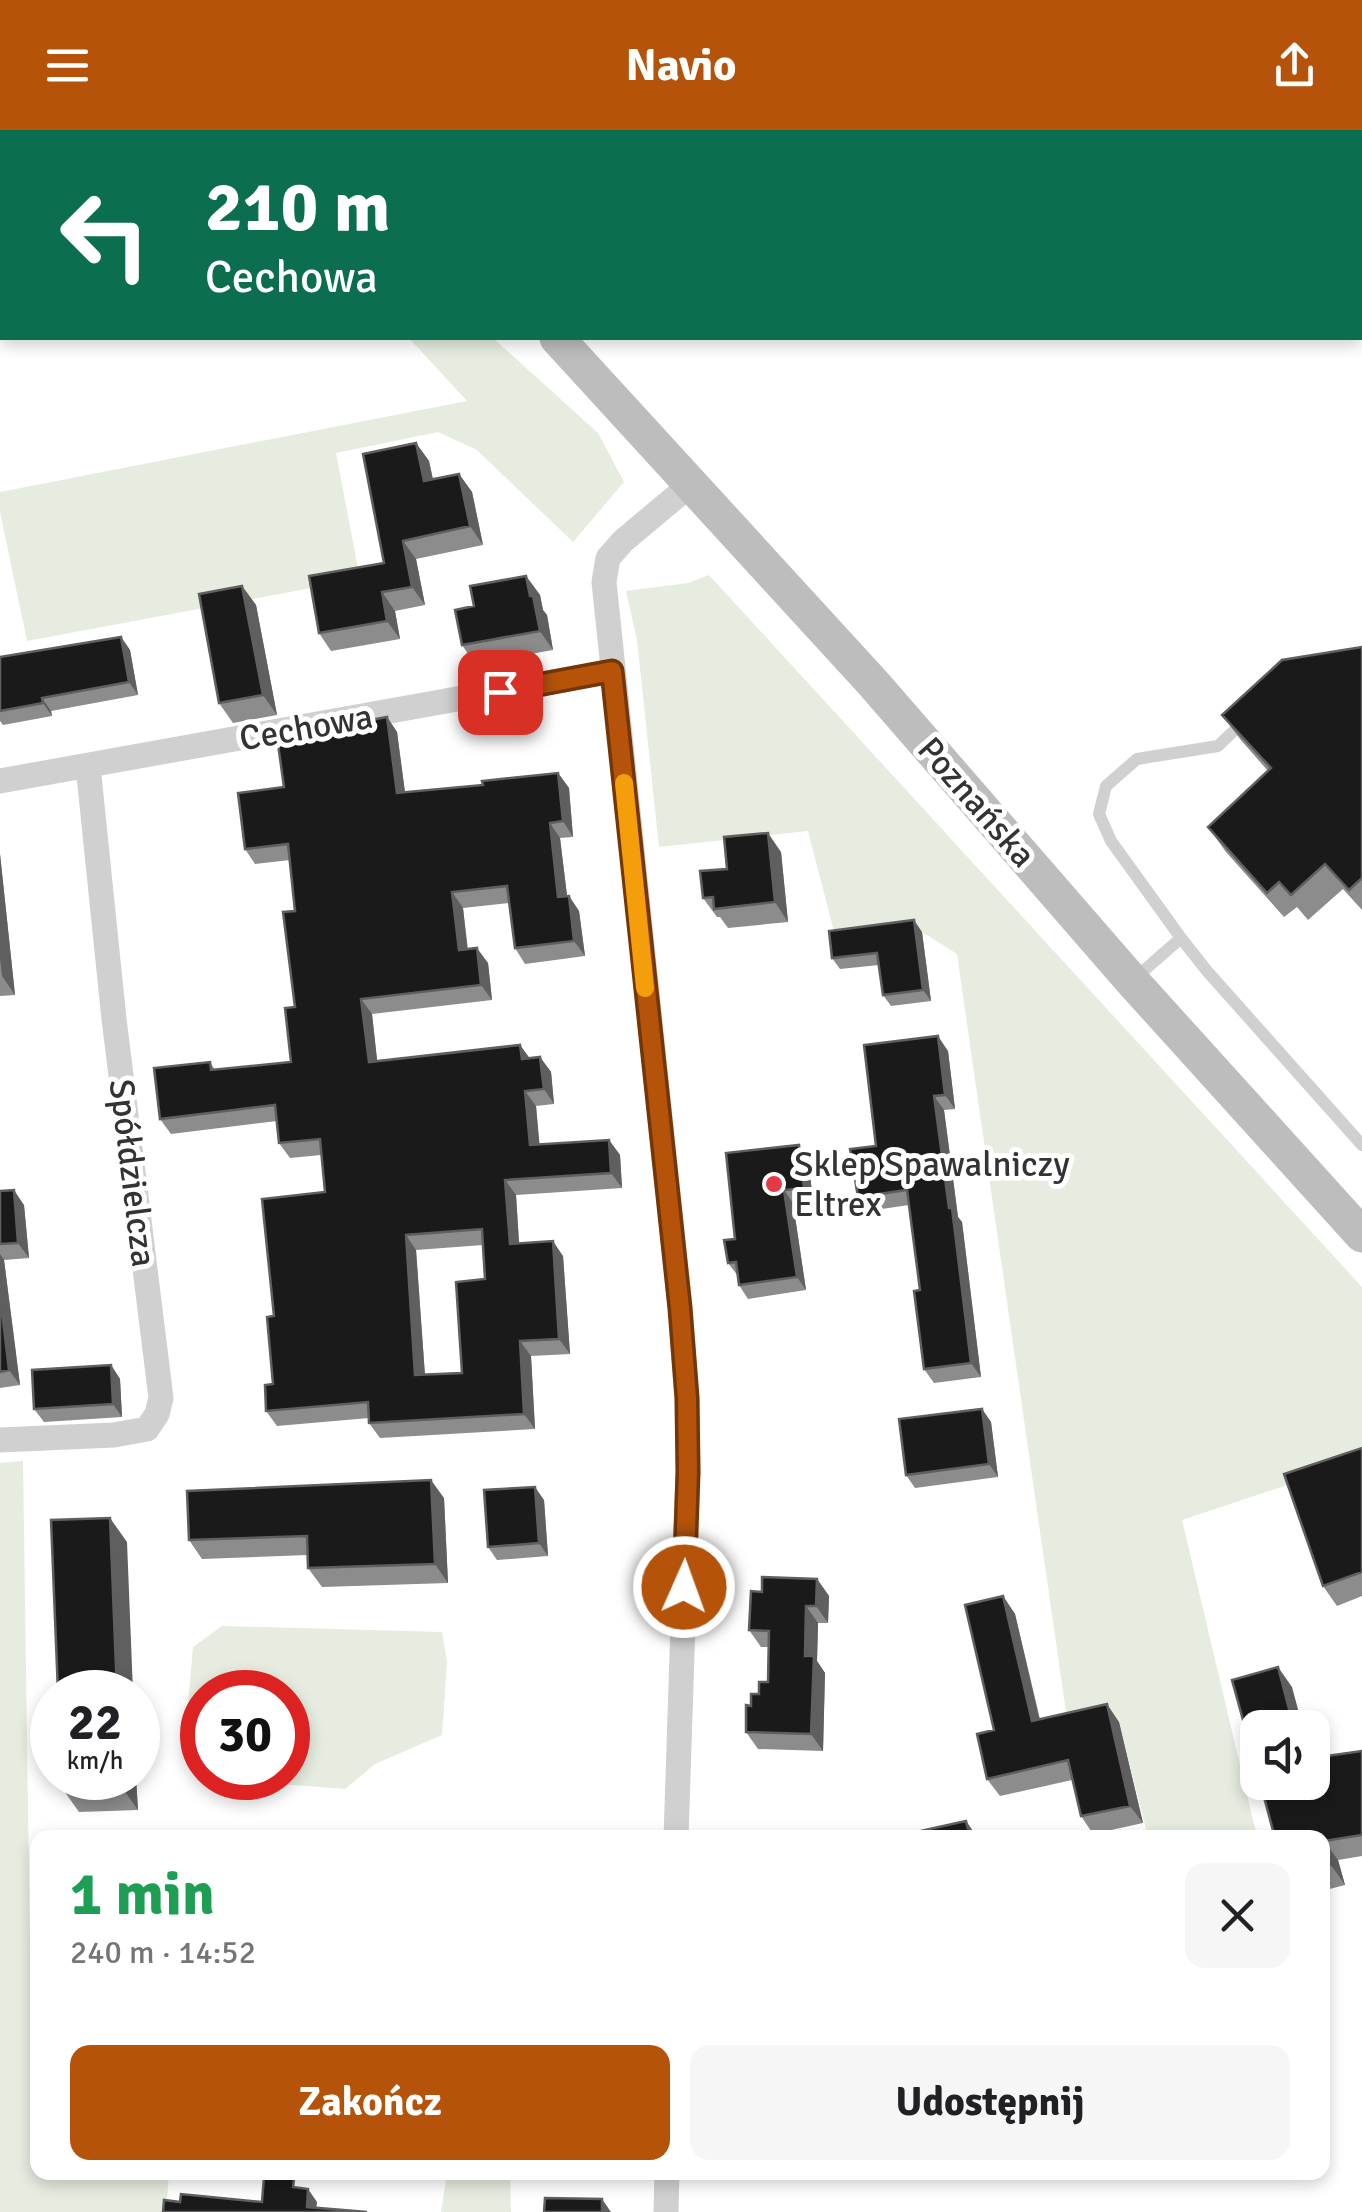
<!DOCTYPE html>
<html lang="pl">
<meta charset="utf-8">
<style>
body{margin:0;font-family:Signika,sans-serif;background:#f6f6f6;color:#202124;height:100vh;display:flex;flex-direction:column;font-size:38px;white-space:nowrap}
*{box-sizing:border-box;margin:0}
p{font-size:32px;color:#757577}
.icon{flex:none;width:55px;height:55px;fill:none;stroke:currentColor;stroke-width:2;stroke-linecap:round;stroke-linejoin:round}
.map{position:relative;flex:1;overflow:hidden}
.sheet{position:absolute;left:30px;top:1700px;width:1300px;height:350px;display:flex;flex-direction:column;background:#fff;border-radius:20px;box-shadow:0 5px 15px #0003}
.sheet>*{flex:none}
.top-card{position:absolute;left:0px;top:0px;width:1362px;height:210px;box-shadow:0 5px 15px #0003;background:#0b6e4f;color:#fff;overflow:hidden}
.fabs{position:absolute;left:1240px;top:1580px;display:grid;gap:20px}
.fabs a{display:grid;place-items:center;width:90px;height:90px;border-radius:20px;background:#fff;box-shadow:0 5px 15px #0003;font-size:50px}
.speed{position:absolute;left:30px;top:1540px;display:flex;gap:20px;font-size:50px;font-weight:700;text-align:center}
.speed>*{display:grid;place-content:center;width:130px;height:130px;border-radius:50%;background:#fff;box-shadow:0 5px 15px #0003;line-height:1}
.speed small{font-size:25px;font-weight:400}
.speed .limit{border:15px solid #d22;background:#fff;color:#111}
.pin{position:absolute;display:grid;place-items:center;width:85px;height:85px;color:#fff;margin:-42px;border-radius:20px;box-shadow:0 5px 15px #0006}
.me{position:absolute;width:110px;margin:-55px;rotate:2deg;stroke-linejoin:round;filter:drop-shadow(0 0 8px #0008)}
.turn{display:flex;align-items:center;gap:35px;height:210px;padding:0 40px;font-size:45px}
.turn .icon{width:130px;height:130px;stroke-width:2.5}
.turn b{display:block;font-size:70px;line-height:85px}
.round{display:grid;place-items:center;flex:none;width:105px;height:105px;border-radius:20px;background:#f6f6f6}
.headline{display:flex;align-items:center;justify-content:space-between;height:170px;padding:0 40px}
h1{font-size:60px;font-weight:700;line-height:75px;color:#1e9e55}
.action{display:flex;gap:20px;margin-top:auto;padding:20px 40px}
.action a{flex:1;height:115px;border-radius:20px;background:#b45309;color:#fff;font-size:40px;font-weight:700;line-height:115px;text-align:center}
.action a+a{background:#f6f6f6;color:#202124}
header{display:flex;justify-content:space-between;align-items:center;height:130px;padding:0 40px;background:#b45309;color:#fff;font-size:45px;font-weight:700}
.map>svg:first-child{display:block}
.green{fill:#e6ecdf}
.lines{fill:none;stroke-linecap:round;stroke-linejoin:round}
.path{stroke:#cdcdcd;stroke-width:5;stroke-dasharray:5 5;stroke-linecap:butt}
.service{stroke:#d0d0d0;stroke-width:12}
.minor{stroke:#d0d0d0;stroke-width:25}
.secondary{stroke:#bdbdbd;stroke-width:35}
.wall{fill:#8c8c8c;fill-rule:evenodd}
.shaded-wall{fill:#5f5f5f}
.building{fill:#1a1a1a;stroke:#5f5f5f;stroke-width:2.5;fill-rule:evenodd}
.route-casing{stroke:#753606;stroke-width:25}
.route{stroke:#b45309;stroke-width:18}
.slow{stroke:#f59e0b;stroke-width:18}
.poi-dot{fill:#e63946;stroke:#fff;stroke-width:4}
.labels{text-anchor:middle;stroke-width:10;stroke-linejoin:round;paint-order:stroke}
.street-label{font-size:35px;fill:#333;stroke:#fff}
.poi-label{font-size:35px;fill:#333;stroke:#fff;text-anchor:start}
</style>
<header><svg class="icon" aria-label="menu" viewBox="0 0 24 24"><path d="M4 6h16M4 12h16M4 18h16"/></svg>Navio<svg class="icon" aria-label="share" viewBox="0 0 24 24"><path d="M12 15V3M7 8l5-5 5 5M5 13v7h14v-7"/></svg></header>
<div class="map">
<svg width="1362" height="2082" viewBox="0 0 1362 2082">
<rect width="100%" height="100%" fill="#fff"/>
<!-- green -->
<path class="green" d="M 409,208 L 493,208 L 598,303 L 624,352 L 573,412 L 477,320 L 438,302 L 336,323 L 360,449 L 27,511 L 0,382 L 0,362 L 467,271 Z
M 709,445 L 1362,1157 L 1362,1330 L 1182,1390 L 1257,1707 L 1148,1707 L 1119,1592 L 1069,1603 L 957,824 L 922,802 L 837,813 L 808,701 L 659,717 L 637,510 L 626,461 L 688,453 Z
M 23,1331 L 30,1819 L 38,1817 L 38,2042 L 169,2043 L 166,2082 L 0,2082 L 0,1333 Z
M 222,1496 L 442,1502 L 447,1531 L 442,1605 L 375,1634 L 345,1659 L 268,1653 L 246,1648 L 288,1648 L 288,1562 L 202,1562 L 202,1623 L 198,1619 L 188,1575 L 193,1517 Z
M 447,2043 L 510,2043 L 511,2082 L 441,2082 Z"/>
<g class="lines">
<!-- path -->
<path class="path" d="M 574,0 L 574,2"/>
<!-- service -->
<path class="service" d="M 1181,808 L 1207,841 L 1362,1015
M 1133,850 L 1181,808 L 1111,711 L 1099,684 L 1106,656 L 1137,629 L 1218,616 L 1244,591"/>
<!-- minor -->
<path class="minor" d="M 0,651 L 613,541
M 0,1310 L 114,1305 L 147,1299 L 157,1284 L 161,1268 L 114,889 L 88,636
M 676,1708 L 688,1342 L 687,1269 L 680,1178 L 604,452 L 608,428 L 623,411 L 691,354
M 666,2082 L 667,2042"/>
<!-- secondary -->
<path class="secondary" d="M 359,0 L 361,2
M 557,208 L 873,553 L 1132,851 L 1362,1105"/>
</g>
<!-- wall -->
<path class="wall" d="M 0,90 L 2,90 L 2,192 L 0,193 Z
M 416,313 L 429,331 L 433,349 L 459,344 L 472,362 L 483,415 L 416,429 L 425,475 L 395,481 L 400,509 L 331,521 L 319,503 L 384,433 Z
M 526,446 L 540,465 L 543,480 L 547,485 L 553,520 L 475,534 L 462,515 L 474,476 Z
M 242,456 L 256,475 L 277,585 L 233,593 L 219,573 Z
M 121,507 L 130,520 L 138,565 L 51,581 L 52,586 L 3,595 L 0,591 L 0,527 Z
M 1362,517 L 1362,780 L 1343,759 L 1308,790 L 1297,777 L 1284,787 L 1226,722 L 1208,697 L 1268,641 L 1240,609 L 1222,585 Z
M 387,587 L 397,602 L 405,662 L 483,655 L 558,643 L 569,658 L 573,707 L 560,708 L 567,766 L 569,766 L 579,781 L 585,826 L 525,834 L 515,818 L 509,773 L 463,778 L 468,819 L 488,833 L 492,870 L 372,884 L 377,931 L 520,915 L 529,928 L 540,927 L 551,942 L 554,974 L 536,976 L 539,1014 L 609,1010 L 620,1025 L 622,1058 L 516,1065 L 519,1113 L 563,1126 L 570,1224 L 531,1226 L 535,1299 L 380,1308 L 369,1293 L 369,1288 L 277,1296 L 266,1281 L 273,1254 L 274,1186 L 325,1062 L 321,1025 L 290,1028 L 279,1013 L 277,991 L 171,1004 L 160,989 L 210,932 L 215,940 L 291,932 L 295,877 L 295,781 L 290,730 L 255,734 L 245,719 L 284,657 ZM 483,1115 L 485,1149 L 462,1243 L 425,1245 L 416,1120 Z
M 781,722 L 788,792 L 728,798 L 720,787 L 717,787 L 703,768 L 727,739 Z
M 0,724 L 15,865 L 0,866 Z
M 922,802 L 931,871 L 891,876 L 883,865 L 879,835 L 840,839 L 832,828 Z
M 948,921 L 955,979 L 944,980 L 958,1087 L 962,1092 L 981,1247 L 934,1253 L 924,1239 L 920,1160 L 909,1075 L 868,1081 L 858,1067 Z
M 799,1015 L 808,1028 L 813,1071 L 793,1073 L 806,1160 L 748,1169 L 739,1155 L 738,1146 L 728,1133 Z
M 0,1061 L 24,1075 L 29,1128 L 4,1130 L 20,1255 L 0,1258 Z
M 111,1235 L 120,1249 L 122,1287 L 44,1292 L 34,1279 Z
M 982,1279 L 991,1292 L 998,1347 L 915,1358 L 906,1345 Z
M 1362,1318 L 1362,1466 L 1337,1476 L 1323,1456 Z
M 444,1368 L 448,1453 L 322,1457 L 308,1438 L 308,1425 L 202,1429 L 189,1410 Z
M 544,1370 L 548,1426 L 497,1430 L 488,1417 Z
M 817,1449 L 829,1466 L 828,1493 L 818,1493 L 817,1531 L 825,1543 L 823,1621 L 758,1619 L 746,1602 L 751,1576 L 768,1552 L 768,1517 L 761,1517 L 749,1500 L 762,1462 Z
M 1003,1466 L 1015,1484 L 1040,1589 L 1119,1592 L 1143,1693 L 1093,1704 L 1081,1686 L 1072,1650 L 1000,1666 L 987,1649 L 994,1600 Z
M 1362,1621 L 1362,1726 L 1338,1730 L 1345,1755 L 1322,1761 L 1322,1708 Z
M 62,1648 L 136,1648 L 138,1680 L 79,1682 L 62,1658 Z"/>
<!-- shaded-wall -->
<path class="shaded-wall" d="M 416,313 L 429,331 L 437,370 L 424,351 Z
M 459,344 L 472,362 L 483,415 L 470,396 Z
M 403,411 L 416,429 L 425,475 L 412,457 Z
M 526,446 L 540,465 L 543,480 L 547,485 L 553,520 L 540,501 Z
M 242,456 L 256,475 L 277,585 L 263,565 Z
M 382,462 L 395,481 L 400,509 L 387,491 Z
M 121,507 L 130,520 L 138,565 L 129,552 Z
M 42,568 L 51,581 L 52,586 L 43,573 Z
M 387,587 L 397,602 L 407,678 L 397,663 Z
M 558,643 L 569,658 L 573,707 L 563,691 Z
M 550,693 L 560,708 L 569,782 L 558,767 Z
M 768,703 L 781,722 L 788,792 L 775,772 Z
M 0,724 L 15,865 L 2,846 L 0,828 Z
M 452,762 L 463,778 L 469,835 L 459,820 Z
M 569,766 L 579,781 L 585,826 L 574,811 Z
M 914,790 L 922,802 L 931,871 L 923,860 Z
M 477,818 L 488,833 L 492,870 L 481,855 Z
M 361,869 L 372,884 L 379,947 L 369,932 Z
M 938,906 L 948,921 L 955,979 L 945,965 Z
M 520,915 L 531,930 L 522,929 Z
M 540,927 L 551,942 L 554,974 L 544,959 Z
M 525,961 L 536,976 L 541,1030 L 530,1015 Z
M 934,966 L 944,980 L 958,1087 L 962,1092 L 981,1247 L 971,1233 Z
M 609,1010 L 620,1025 L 622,1058 L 611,1043 Z
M 799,1015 L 808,1028 L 813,1071 L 804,1058 Z
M 505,1050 L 516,1065 L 520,1129 L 510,1114 Z
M 14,1060 L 24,1075 L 29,1128 L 18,1113 Z
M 784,1060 L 793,1073 L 806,1160 L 797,1147 Z
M 406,1105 L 416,1120 L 426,1260 L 415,1245 Z
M 553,1111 L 563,1126 L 570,1224 L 559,1209 Z
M 0,1124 L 4,1130 L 20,1255 L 9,1240 L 0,1165 Z
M 520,1211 L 531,1226 L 535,1299 L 524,1284 Z
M 111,1235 L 120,1249 L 122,1287 L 113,1274 Z
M 982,1279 L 991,1292 L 998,1347 L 989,1334 Z
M 431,1350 L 444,1368 L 448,1453 L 435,1434 Z
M 535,1357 L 544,1370 L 548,1426 L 539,1413 Z
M 110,1388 L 127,1412 L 133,1562 L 117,1562 Z
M 817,1449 L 829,1466 L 828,1493 L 816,1476 Z
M 1003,1466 L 1015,1484 L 1044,1609 L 1032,1591 Z
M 806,1476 L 818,1493 L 817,1531 L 825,1543 L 823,1621 L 811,1604 L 805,1526 Z
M 1278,1537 L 1292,1557 L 1303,1598 L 1294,1598 Z
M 1107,1574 L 1119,1592 L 1143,1693 L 1130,1676 Z
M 121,1648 L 136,1648 L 138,1680 L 121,1656 Z
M 966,1691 L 978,1708 L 970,1708 Z
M 1324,1711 L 1338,1730 L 1345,1755 L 1331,1735 Z
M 308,2059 L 317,2072 L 316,2082 L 307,2077 Z
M 602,2069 L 611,2082 L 602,2082 Z"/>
<!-- building -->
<path class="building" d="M 0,90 L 2,90 L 2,164 L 0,164 Z
M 416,313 L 424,351 L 459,344 L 470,396 L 403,411 L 412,457 L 382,462 L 387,491 L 319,503 L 309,446 L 384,433 L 363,324 Z
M 526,446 L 530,466 L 533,466 L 540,501 L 462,515 L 455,480 L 474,476 L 470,456 Z
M 242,456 L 263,565 L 219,573 L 199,464 Z
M 121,507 L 129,552 L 42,568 L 43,573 L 0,581 L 0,527 Z
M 1362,517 L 1362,748 L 1349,760 L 1325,734 L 1291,765 L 1279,752 L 1267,763 L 1208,697 L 1271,638 L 1222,585 L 1282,530 Z
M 387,587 L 397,663 L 483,655 L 482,651 L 558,643 L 563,691 L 550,693 L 558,767 L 569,766 L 574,811 L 515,818 L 507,756 L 452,762 L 459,820 L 477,818 L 481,855 L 361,869 L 369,932 L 520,915 L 522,929 L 540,927 L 542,944 L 544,959 L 525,961 L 530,1015 L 609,1010 L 611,1043 L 505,1050 L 510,1114 L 553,1111 L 559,1209 L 520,1211 L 524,1284 L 369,1293 L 368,1272 L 266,1281 L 265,1255 L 273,1254 L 267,1187 L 274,1186 L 262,1069 L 325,1062 L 320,1009 L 279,1013 L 275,975 L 160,989 L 154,938 L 210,932 L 211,940 L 291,932 L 285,878 L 295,877 L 283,782 L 295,781 L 288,714 L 245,719 L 238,663 L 284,657 L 277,607 ZM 482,1099 L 485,1149 L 456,1152 L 462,1243 L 415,1245 L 406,1105 Z
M 768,703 L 775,772 L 714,779 L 713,767 L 703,768 L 700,741 L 727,739 L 724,707 Z
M 914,790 L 923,860 L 883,865 L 877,823 L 832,828 L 829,801 Z
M 938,906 L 945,965 L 934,966 L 949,1078 L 952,1078 L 971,1233 L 924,1239 L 914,1161 L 920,1160 L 907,1060 L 858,1067 L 850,1019 L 876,1016 L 864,915 Z
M 799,1015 L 804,1058 L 784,1060 L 797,1147 L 739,1155 L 736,1132 L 728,1133 L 724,1110 L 735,1109 L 726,1023 Z
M 14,1060 L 18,1113 L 0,1114 L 0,1061 Z
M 0,1165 L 9,1240 L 0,1242 Z
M 111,1235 L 113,1274 L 34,1279 L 32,1240 Z
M 982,1279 L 989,1334 L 906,1345 L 899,1289 Z
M 1362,1318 L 1362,1442 L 1323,1456 L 1284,1344 Z
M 431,1350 L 435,1434 L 308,1438 L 307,1406 L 189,1410 L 187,1361 Z
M 535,1357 L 539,1413 L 488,1417 L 484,1360 Z
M 110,1388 L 117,1562 L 58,1562 L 51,1390 Z
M 762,1447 L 817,1449 L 816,1476 L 806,1476 L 805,1526 L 814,1526 L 811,1604 L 746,1602 L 746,1575 L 751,1576 L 751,1564 L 759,1564 L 759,1552 L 768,1552 L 769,1501 L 749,1500 L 751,1461 L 762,1462 Z
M 1003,1466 L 1032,1591 L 1107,1574 L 1130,1676 L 1081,1686 L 1068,1630 L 987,1649 L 977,1604 L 994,1600 L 965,1475 Z
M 1278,1537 L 1294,1598 L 1258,1598 L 1258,1644 L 1232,1550 Z
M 1362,1621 L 1362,1705 L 1324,1711 L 1331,1735 L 1322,1738 L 1322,1708 L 1275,1708 L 1260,1652 L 1312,1652 L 1312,1628 Z
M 62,1648 L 121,1648 L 121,1656 L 62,1658 Z
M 966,1691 L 970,1708 L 889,1708 Z
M 264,2047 L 294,2049 L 293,2057 L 308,2059 L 307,2077 L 367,2082 L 163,2082 L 164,2070 L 180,2072 L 181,2064 L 262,2072 Z
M 545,2068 L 602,2069 L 602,2082 L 544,2082 Z"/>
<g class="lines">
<!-- route casing -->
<g class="route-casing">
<path id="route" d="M 500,562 L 612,541 L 680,1178 L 687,1268 L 688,1342 L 684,1457"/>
</g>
<!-- route -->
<use href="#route" class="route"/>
<!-- slow -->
<path class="slow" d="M 624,653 L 645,858"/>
</g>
<!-- markers -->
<circle class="poi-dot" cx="774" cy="1054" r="10"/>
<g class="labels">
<!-- street labels -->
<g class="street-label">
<text transform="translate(306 597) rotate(-10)" y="12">Cechowa</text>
<text transform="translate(977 672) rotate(49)" y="12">Poznańska</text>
<text transform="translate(133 1043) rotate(83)" y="12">Spółdzielcza</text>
</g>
<!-- poi labels -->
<g class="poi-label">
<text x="794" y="1046">Sklep Spawalniczy<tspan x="794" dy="40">Eltrex</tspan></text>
</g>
</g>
</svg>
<div class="fabs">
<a><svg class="icon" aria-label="sound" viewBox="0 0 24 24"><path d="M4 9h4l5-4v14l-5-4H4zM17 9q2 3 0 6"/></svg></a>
</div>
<div class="speed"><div>22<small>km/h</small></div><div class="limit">30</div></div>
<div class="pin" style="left:500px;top:562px;background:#d93025"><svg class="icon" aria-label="arrive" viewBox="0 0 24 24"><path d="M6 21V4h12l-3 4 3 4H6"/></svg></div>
<svg class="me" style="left:684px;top:1457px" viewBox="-20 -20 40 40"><circle r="17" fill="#b45309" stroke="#fff" stroke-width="3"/><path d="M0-11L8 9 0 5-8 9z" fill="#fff"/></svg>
<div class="top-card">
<div class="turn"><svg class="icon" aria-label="left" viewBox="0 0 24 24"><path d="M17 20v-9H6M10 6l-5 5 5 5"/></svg><div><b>210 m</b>Cechowa</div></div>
</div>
<section class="sheet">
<div class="headline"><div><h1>1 min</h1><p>240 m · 14:52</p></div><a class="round"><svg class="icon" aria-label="close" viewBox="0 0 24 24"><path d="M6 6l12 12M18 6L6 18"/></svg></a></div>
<div class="action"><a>Zakończ</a><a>Udostępnij</a></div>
</section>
</div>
